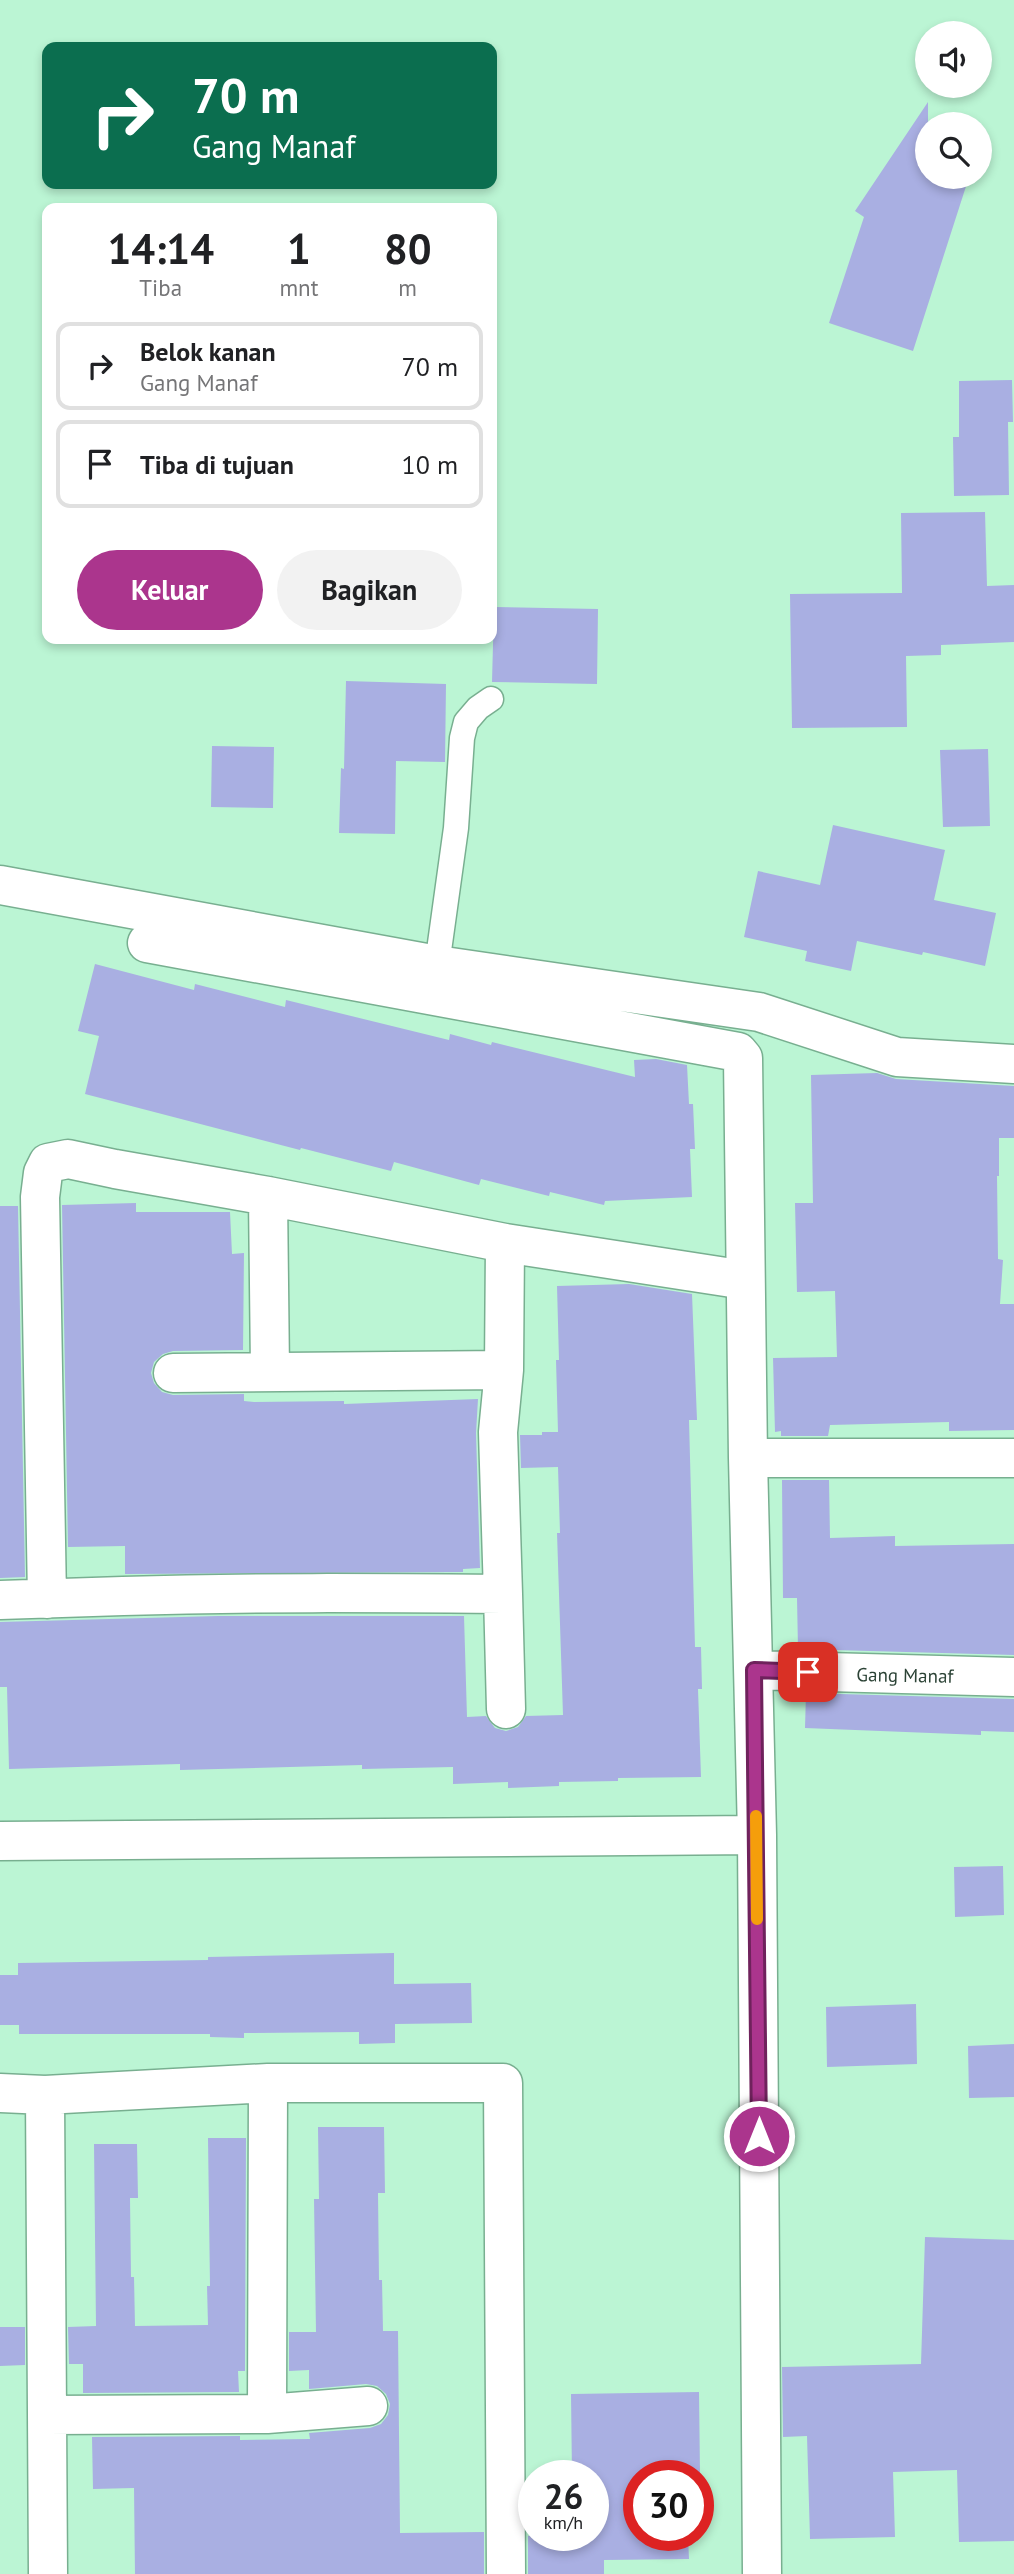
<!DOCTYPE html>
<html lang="id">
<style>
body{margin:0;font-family:"PT Sans",sans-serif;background:#f2f2f2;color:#202124;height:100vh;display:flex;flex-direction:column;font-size:26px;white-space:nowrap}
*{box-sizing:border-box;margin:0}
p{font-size:23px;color:#757577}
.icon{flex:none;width:38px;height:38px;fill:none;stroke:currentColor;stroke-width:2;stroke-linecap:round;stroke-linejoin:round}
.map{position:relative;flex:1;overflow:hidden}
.details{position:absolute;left:42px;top:203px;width:455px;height:441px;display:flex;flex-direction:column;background:#fff;border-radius:14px;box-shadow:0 4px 10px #0003}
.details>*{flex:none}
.guide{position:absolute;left:42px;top:42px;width:455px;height:147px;border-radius:14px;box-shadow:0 4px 10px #0003;background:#0b6e4f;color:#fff;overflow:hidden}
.buttons{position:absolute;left:915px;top:21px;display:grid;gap:14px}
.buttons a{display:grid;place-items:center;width:77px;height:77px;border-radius:50%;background:#fff;box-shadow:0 4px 10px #0003;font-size:35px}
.speed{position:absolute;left:518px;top:2460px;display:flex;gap:14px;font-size:35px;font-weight:700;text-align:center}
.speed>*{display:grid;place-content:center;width:91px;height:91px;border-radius:50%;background:#fff;box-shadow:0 4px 10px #0003;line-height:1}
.speed small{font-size:18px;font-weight:400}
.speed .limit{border:10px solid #d22;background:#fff;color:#111}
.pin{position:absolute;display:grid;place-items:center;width:60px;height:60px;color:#fff;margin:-30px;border-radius:14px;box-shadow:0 4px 10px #0006}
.me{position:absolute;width:77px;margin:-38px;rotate:0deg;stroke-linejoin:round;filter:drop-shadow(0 0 5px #0008)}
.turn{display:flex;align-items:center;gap:24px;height:147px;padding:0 35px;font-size:32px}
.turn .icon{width:91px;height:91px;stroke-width:2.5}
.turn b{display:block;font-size:49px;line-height:60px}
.eta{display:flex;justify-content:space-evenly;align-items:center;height:119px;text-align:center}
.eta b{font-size:42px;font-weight:700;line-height:49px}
.primary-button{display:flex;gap:14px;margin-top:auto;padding:14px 35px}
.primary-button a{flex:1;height:80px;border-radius:42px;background:#ab358d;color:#fff;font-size:28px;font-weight:700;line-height:80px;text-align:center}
.primary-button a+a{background:#f2f2f2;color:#202124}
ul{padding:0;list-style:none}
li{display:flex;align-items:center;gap:21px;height:88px;margin:0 14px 10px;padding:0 21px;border:4px solid #e0e0e0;border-radius:14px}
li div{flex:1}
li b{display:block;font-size:26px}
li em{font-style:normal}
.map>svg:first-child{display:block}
.building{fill:#a9afe2}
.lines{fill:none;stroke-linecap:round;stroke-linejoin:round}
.service-casing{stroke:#78af90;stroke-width:27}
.minor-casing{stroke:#78af90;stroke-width:41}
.service{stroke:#fff;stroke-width:24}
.minor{stroke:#fff;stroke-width:38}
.route-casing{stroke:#6f225c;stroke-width:18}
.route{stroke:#ab358d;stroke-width:12}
.slow{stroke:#f59e0b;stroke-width:12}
.labels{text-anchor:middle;stroke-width:5;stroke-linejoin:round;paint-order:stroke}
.street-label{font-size:19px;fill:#2c4336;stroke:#fff}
</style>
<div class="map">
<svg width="1014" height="2574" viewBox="0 0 1014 2574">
<rect width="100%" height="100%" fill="#bbf5d4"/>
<!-- building -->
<path class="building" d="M 928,102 L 928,177 L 969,177 L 913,351 L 829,323 L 864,217 L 855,211 Z
M 1012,380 L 1013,422 L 1008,422 L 1009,495 L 954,496 L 953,437 L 959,437 L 959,381 Z
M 985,512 L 987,586 L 1014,585 L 1014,642 L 941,645 L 941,655 L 906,656 L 907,727 L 792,728 L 790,594 L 902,593 L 901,513 Z
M 494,607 L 598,609 L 597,684 L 492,682 Z
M 346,681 L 446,684 L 445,762 L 396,761 L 395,834 L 339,833 L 341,768 L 344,769 Z
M 212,746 L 274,747 L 273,808 L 211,807 Z
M 988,749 L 990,826 L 943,827 L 940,750 Z
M 833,825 L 945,850 L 934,900 L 996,913 L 985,966 L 923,952 L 922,955 L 857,941 L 851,971 L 805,961 L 807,951 L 744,937 L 758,871 L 820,885 Z
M 95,964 L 194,990 L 195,984 L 285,1007 L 286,1000 L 449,1040 L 450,1034 L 491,1045 L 492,1042 L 635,1077 L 634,1060 L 656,1059 L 687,1065 L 689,1104 L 693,1104 L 695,1149 L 690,1149 L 692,1197 L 605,1201 L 604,1205 L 550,1192 L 549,1196 L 481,1179 L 479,1185 L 394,1162 L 391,1171 L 301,1148 L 300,1150 L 85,1094 L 99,1036 L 78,1031 Z
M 877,1073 L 896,1079 L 1014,1086 L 1014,1138 L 999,1138 L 999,1176 L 997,1176 L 998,1259 L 1003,1260 L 1000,1304 L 1014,1304 L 1014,1430 L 949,1431 L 949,1422 L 830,1425 L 828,1436 L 781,1436 L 781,1431 L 775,1432 L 773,1358 L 837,1357 L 835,1291 L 797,1292 L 795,1203 L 813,1203 L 811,1075 Z
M 136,1203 L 136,1212 L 230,1212 L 232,1254 L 244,1253 L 243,1350 L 173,1351 L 163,1354 L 154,1362 L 151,1373 L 154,1383 L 162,1392 L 173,1395 L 244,1394 L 244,1401 L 254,1402 L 344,1401 L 344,1404 L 478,1399 L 476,1433 L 480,1568 L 463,1569 L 463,1572 L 125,1574 L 125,1546 L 68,1547 L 62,1205 Z
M 0,1206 L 18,1206 L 25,1577 L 0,1578 Z
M 629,1284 L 692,1294 L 697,1420 L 689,1420 L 695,1647 L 701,1647 L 702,1689 L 698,1689 L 701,1777 L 618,1778 L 618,1781 L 559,1782 L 559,1786 L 508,1788 L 508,1782 L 453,1784 L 453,1767 L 362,1769 L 362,1765 L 180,1770 L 180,1764 L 9,1769 L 7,1687 L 0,1687 L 0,1622 L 218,1616 L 464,1616 L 467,1717 L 486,1716 L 495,1728 L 506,1731 L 518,1727 L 526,1716 L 563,1715 L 557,1533 L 560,1533 L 558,1467 L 521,1468 L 520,1435 L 542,1435 L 542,1432 L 558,1432 L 556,1360 L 559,1360 L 557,1286 Z
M 782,1480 L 829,1480 L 830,1538 L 895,1536 L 895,1546 L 1014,1544 L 1014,1655 L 798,1649 L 797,1598 L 783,1598 Z
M 806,1693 L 1014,1699 L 1014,1732 L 981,1731 L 981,1735 L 805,1728 Z
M 1003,1866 L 1004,1915 L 955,1917 L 954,1867 Z
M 394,1953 L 394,1984 L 471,1983 L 472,2023 L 395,2024 L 395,2043 L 359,2044 L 359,2032 L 244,2033 L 244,2038 L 210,2037 L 210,2034 L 19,2034 L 19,2025 L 0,2025 L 0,1975 L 18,1975 L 18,1963 L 208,1960 L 208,1957 Z
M 916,2004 L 917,2064 L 827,2067 L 826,2007 Z
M 1014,2044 L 1014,2097 L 969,2098 L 968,2046 Z
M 318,2127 L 384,2127 L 385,2193 L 378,2193 L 379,2280 L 382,2280 L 383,2331 L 398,2331 L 400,2533 L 484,2532 L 484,2574 L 135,2574 L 134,2488 L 93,2489 L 92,2437 L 240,2436 L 240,2440 L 310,2439 L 309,2433 L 370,2428 L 381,2424 L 388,2415 L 390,2404 L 386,2394 L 377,2386 L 366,2384 L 309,2389 L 309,2370 L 289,2371 L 289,2332 L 316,2332 L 314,2199 L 319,2199 Z
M 208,2138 L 246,2138 L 245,2371 L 238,2371 L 239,2392 L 83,2393 L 83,2364 L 69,2364 L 68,2327 L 96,2326 L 94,2144 L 137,2144 L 138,2198 L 130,2198 L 131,2277 L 134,2277 L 135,2326 L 208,2325 L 207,2286 L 210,2286 Z
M 925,2237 L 1014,2240 L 1014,2541 L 959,2542 L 957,2470 L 893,2472 L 895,2537 L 810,2539 L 807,2436 L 783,2437 L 782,2367 L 921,2364 Z
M 0,2327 L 25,2327 L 25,2365 L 0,2366 Z
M 699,2392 L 700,2474 L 688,2474 L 688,2476 L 639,2476 L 639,2536 L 688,2536 L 689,2559 L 604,2560 L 604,2574 L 528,2574 L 528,2536 L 593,2536 L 593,2476 L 572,2476 L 571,2394 Z"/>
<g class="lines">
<!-- service casing -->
<g class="service-casing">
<path id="service" d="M 437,965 L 456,828 L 462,738 L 466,722 L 478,708 L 491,699"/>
</g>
<!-- minor casing -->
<g class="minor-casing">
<path id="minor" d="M 0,885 L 437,965 L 759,1012 L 897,1057 L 1014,1064
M 147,943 L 738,1052 L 743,1058 L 748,1458 L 757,1835 L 762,2574
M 268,1196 L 270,1371
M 505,1243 L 745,1280
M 173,1373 L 504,1370
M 748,1458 L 1014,1458
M 503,1594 L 506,1709
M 0,1600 C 41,1599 82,1597 123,1596 C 250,1592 376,1593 503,1594 L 498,1432 L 504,1370 L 505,1243 L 268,1196 L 115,1169 L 68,1159 L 48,1163 L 43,1173 L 40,1197 L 47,1599
M 754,1670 L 1014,1677
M 0,1841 L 757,1835
M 0,2093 L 45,2095 L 268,2083 L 503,2083 L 506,2574
M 45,2095 L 48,2574
M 267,2414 L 268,2083
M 47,2415 L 267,2414 L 368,2406"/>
</g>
<!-- service -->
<use href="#service" class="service"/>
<!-- minor -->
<use href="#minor" class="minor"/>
</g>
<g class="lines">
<!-- route casing -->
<g class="route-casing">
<path id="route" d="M 759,2136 L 754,1670 L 808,1672"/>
</g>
<!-- route -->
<use href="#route" class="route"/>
<!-- slow -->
<path class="slow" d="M 756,1816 L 757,1919"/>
</g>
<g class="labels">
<!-- street labels -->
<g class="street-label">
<text transform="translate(905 1675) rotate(1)" y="7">Gang Manaf</text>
</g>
</g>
</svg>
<div class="buttons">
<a><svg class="icon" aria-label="sound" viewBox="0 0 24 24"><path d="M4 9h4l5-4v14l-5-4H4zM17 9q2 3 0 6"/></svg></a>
<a><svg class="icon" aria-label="search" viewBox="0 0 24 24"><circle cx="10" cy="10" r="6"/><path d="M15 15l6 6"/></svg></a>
</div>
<div class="speed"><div>26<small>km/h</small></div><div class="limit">30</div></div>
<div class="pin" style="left:808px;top:1672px;background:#d93025"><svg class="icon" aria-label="arrive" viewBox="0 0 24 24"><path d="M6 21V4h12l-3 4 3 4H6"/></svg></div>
<svg class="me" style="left:759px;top:2136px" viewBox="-20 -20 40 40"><circle r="17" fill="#ab358d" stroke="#fff" stroke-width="3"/><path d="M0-11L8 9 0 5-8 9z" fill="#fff"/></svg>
<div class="guide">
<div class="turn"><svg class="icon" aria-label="right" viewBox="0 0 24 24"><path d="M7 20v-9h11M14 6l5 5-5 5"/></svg><div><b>70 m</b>Gang Manaf</div></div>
</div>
<section class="details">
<div class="eta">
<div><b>14:14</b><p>Tiba</p></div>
<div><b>1</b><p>mnt</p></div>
<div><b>80</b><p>m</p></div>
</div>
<ul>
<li><svg class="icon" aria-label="right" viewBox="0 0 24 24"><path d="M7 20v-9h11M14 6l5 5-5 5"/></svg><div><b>Belok kanan</b><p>Gang Manaf</p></div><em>70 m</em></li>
<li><svg class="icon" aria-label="arrive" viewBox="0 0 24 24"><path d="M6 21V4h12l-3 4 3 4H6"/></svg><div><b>Tiba di tujuan</b></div><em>10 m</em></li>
</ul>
<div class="primary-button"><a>Keluar</a><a>Bagikan</a></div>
</section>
</div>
